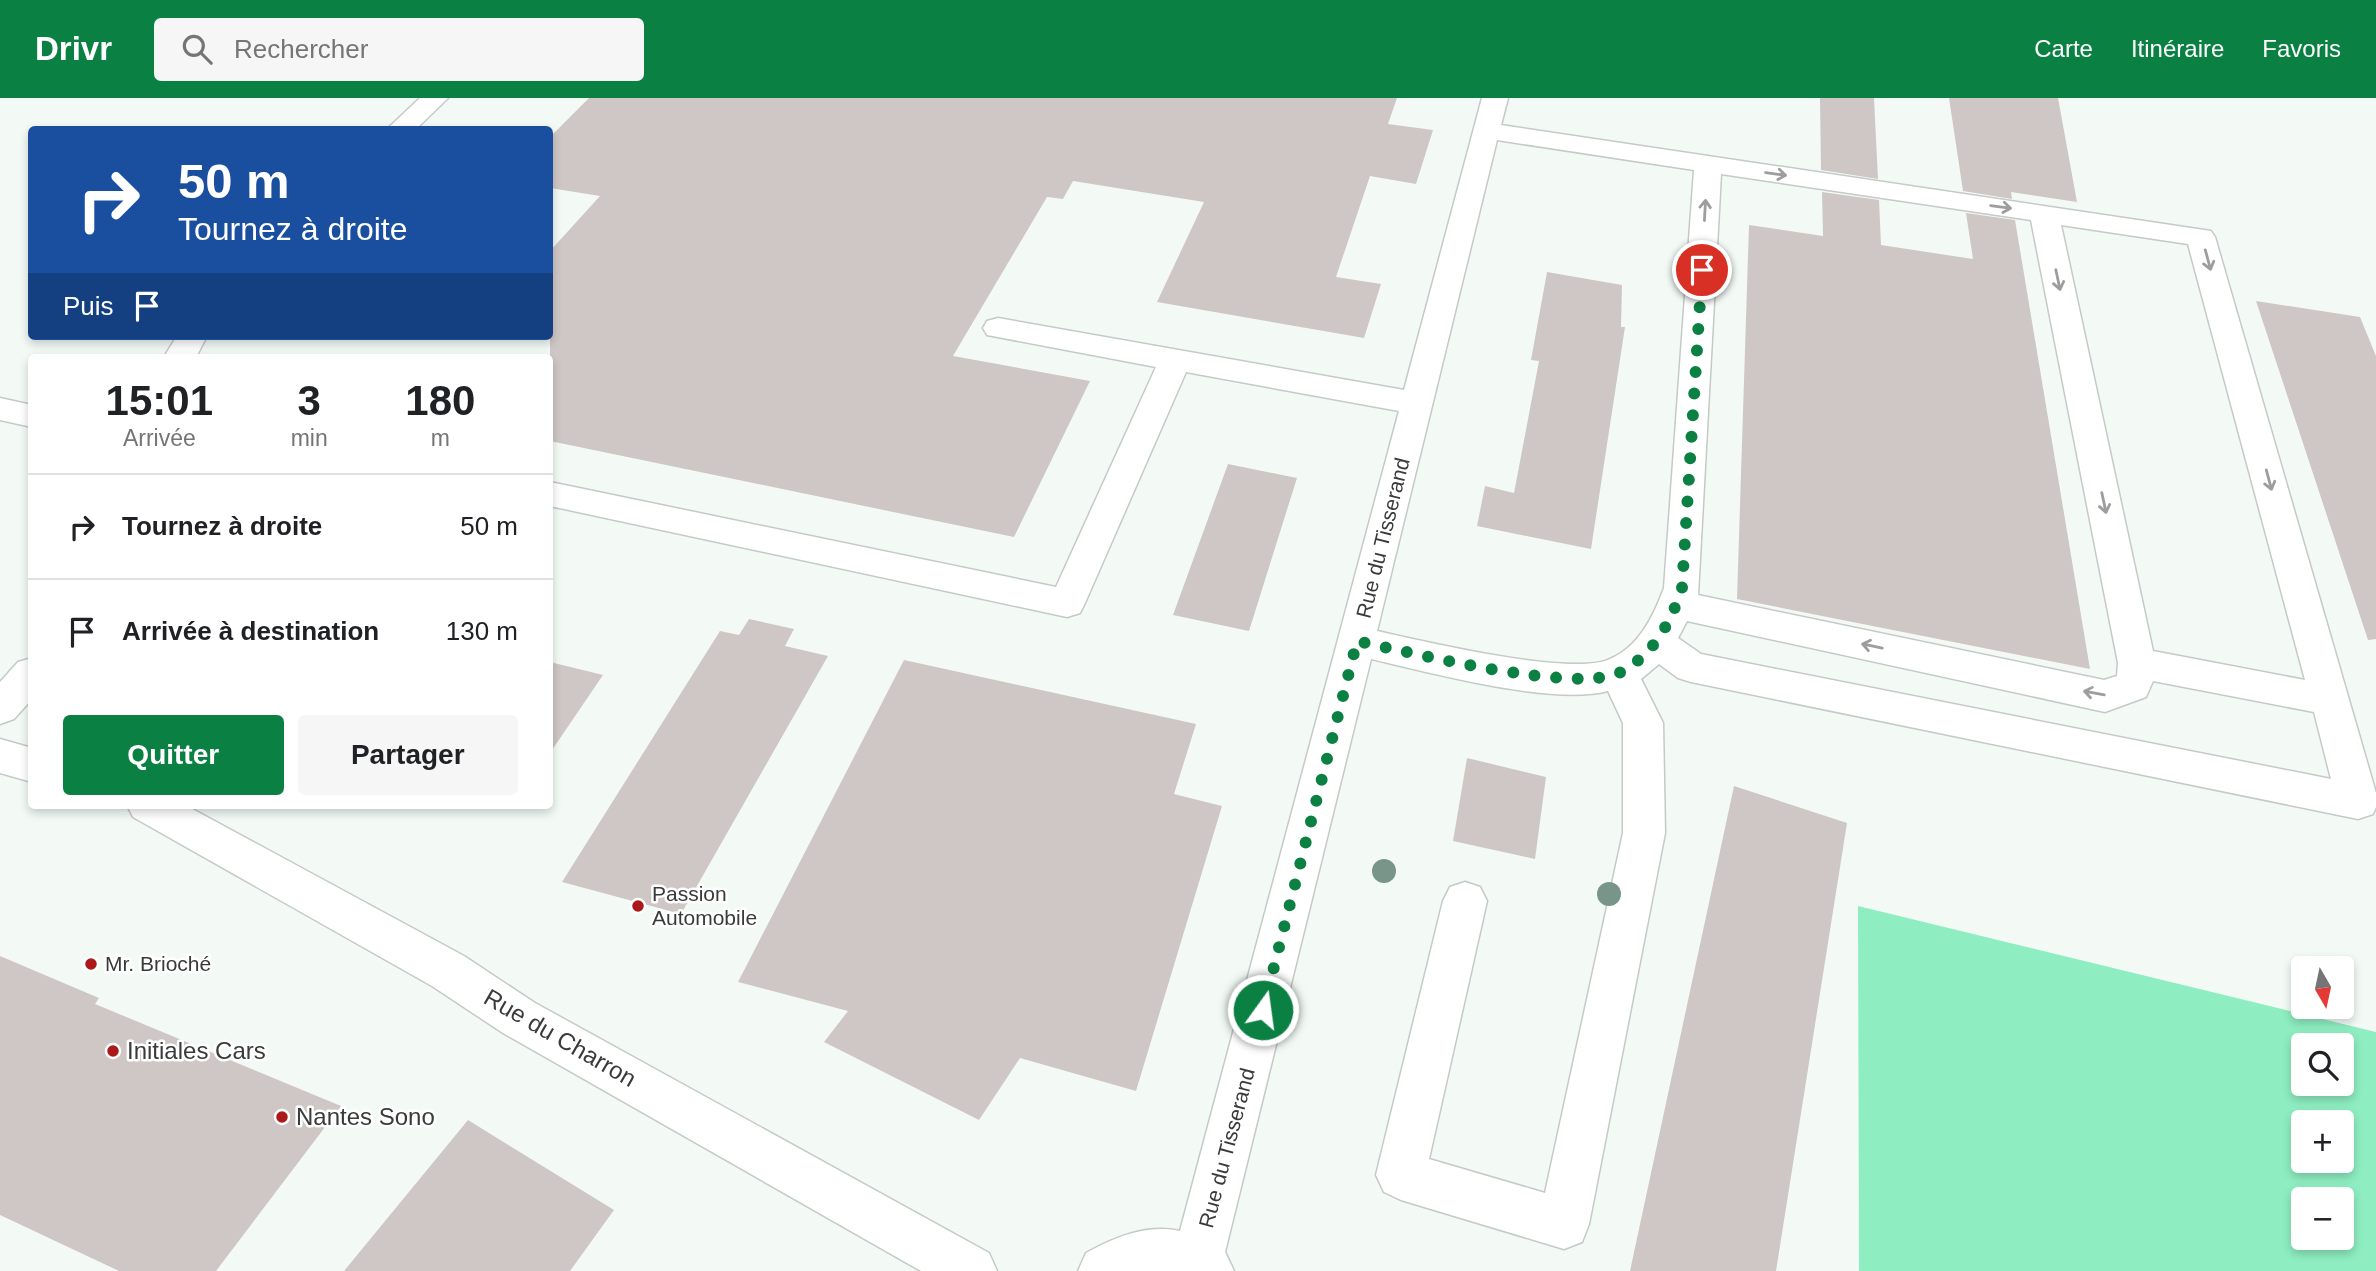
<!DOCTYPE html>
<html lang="fr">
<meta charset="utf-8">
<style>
body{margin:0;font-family:Helvetica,sans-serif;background:#f6f6f6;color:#202124;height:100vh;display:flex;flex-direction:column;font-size:26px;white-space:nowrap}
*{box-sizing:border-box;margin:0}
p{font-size:23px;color:#757577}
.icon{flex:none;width:38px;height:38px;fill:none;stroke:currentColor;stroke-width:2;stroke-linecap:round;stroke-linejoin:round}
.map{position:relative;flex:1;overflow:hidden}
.drawer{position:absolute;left:28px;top:256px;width:525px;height:455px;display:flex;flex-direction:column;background:#fff;border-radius:7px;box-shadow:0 4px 10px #0003}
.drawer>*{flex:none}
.hud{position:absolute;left:28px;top:28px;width:525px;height:214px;border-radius:7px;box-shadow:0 4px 10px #0003;background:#1a4fa0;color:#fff;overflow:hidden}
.needle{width:46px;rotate:171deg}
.controls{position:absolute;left:2291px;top:858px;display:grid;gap:14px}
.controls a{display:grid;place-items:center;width:63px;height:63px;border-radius:7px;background:#fff;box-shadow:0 4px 10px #0003;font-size:35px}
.pin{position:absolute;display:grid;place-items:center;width:60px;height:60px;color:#fff;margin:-30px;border:4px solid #fff;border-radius:50%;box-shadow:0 2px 7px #0007}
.me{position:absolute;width:77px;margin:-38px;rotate:14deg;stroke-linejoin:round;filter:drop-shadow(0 0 5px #0008)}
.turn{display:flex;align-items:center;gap:24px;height:147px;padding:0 35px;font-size:32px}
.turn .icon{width:91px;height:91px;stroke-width:2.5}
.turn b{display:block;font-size:49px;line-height:60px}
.then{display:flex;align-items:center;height:66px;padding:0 35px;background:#0003;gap:14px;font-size:26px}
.eta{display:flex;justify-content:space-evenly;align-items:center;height:119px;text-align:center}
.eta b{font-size:42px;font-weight:600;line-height:49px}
.button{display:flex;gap:14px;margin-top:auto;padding:14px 35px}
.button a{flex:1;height:80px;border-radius:7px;background:#0b8043;color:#fff;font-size:28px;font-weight:600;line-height:80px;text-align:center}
.button a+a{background:#f6f6f6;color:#202124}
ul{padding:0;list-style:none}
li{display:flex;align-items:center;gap:21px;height:105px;padding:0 35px;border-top:2px solid #e0e0e0}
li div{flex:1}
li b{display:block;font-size:26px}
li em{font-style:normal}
header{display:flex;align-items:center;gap:42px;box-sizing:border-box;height:98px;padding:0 35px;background:#0b8043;color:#fff}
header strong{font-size:33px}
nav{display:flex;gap:38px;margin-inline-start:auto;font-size:24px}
.search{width:490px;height:63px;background:#f6f6f6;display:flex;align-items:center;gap:18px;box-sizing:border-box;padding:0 24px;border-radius:7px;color:#757577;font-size:26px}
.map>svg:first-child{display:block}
.green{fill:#8eeec1;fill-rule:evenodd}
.building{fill:#cfc7c6}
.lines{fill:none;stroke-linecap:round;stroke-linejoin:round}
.minor-casing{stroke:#c4cac6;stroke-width:3}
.minor{fill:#fff;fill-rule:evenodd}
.tree{fill:#799589}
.oneway{stroke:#9c9d9c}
.route{stroke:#0b8043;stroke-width:12;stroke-dasharray:0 21.6}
.poi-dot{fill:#ac191b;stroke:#fff;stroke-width:2.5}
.labels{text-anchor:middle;stroke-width:5;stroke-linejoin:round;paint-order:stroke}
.street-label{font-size:21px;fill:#393b3a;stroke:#fff}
.poi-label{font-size:21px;fill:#393b3a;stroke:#fff;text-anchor:start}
.near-street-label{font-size:24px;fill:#393b3a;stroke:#fff}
.near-poi-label{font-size:24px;fill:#393b3a;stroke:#fff;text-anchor:start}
</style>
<header>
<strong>Drivr</strong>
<div class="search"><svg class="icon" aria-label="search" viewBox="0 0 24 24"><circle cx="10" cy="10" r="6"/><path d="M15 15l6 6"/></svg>Rechercher</div>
<nav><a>Carte</a><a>Itinéraire</a><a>Favoris</a></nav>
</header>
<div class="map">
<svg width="2376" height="1173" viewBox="0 0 2376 1173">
<rect width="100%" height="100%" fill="#f3faf6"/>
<!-- green -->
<path class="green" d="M 1858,808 L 2376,934 L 2376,1173 L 1859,1173 ZM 2303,947 L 2342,947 L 2342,985 L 2303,985 ZM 2303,1024 L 2342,1024 L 2342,1062 L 2303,1062 ZM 2303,1101 L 2342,1101 L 2342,1139 L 2303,1139 Z"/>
<!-- building -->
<path class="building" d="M 589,0 L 1397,0 L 1388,26 L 1433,32 L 1416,86 L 1370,78 L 1336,179 L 1381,186 L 1364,240 L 1157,204 L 1204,104 L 1073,83 L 1063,101 L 1047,99 L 953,258 L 1090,283 L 1014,439 L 550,343 L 550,153 L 600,98 L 550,90 L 550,39 Z
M 1820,0 L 1874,0 L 1878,81 L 1821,72 Z
M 1949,0 L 2058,0 L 2077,104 L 2011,94 L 2012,101 L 1963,93 Z
M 1822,94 L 1879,102 L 1881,147 L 1973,161 L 1966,115 L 2015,122 L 2090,571 L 1737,501 L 1749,127 L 1823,138 Z
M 1547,174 L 1622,187 L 1621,229 L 1625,229 L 1591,451 L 1477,428 L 1485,388 L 1514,395 L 1539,263 L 1531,262 Z
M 2256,203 L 2360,219 L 2376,258 L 2376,541 L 2368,542 Z
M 1228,366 L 1297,380 L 1249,533 L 1173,517 Z
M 749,521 L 794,531 L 785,548 L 828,558 L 681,816 L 562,784 L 720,533 L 739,537 Z
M 904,562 L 1196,626 L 1174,696 L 1222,708 L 1136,993 L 1020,960 L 979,1022 L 824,944 L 848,913 L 738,884 Z
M 550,564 L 603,577 L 550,655 Z
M 1467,660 L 1546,679 L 1535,761 L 1453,743 Z
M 1734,688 L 1847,725 L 1776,1173 L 1630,1173 Z
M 0,858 L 99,900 L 95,906 L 341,1008 L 216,1173 L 119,1173 L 0,1117 Z
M 468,1022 L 614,1112 L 570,1173 L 344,1173 Z"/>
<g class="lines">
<!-- minor casing -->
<g class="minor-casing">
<path id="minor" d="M 420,0 L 448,0 L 415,32 L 386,32 Z
M 1482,0 L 1508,0 L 1501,27 L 2211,133 L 2215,139 L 2376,695 L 2376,709 L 2373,716 L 2358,721 L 1691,584 L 1678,580 L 1659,566 L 1641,581 L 1663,625 L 1665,735 L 1589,1126 L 1582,1144 L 1564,1151 L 1401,1102 L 1384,1094 L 1376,1077 L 1443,803 L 1450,789 L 1465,784 L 1480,789 L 1487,803 L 1429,1061 L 1545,1095 L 1623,735 L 1623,625 L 1608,593 C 1552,608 1429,574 1371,561 L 1225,1154 L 1234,1173 L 1078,1173 L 1086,1155 C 1115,1139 1146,1126 1180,1133 L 1399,313 L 1186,274 L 1085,505 L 1080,515 L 1067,519 L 550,408 L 550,384 L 1056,489 L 1156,269 L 987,237 L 983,230 L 987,223 L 998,220 L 1404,292 ZM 1497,42 L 1694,72 L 1664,490 C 1654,517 1639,549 1610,561 C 1572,579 1423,543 1377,533 ZM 1721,76 L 2031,122 L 2118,565 L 2117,578 L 2104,582 L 1698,497 ZM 2061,127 L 2188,146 L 2305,582 L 2153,553 ZM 1687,523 L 2105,614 L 2146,599 L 2153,583 L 2314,614 L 2331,681 L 1701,556 L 1678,540 Z
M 177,238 L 207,238 L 196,259 L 164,259 Z
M 0,300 L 32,307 L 32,329 L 0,322 Z
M 32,560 L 32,601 L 14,621 L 0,626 L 0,584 L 18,564 Z
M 0,641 L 32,650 L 32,684 L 0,675 Z
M 127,707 L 185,707 L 464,858 L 535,905 L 989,1155 L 997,1173 L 921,1173 L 503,935 L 432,888 L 133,719 Z"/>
</g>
<!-- minor -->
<use href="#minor" class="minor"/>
</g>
<!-- trees -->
<g class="tree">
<circle cx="1384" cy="773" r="12"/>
<circle cx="1609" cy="796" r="12"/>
</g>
<!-- one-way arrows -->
<defs><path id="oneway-shaft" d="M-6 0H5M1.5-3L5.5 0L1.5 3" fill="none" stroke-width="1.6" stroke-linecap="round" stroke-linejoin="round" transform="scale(1.75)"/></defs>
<g class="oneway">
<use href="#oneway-shaft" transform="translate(1776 76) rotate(8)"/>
<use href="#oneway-shaft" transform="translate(2001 109) rotate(8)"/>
<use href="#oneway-shaft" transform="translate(1705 112) rotate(-87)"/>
<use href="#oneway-shaft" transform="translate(2208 162) rotate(75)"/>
<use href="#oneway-shaft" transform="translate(2058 182) rotate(78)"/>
<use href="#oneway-shaft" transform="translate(2269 382) rotate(75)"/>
<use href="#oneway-shaft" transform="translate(2104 405) rotate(78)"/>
<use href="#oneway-shaft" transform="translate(1872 548) rotate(-168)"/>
<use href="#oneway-shaft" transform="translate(2094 595) rotate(-170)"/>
</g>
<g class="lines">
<!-- route -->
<path class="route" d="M 1263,912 L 1357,543 C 1409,554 1578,597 1621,574 C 1654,556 1671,524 1682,490 L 1702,172"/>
</g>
<!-- markers -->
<g class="poi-dot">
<circle cx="638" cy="808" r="7"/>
<circle cx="91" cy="866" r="7"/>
<circle cx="113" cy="953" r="7"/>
<circle cx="282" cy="1019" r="7"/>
</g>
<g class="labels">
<!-- street labels -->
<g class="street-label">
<text transform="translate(1383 440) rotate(-76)" y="7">Rue du Tisserand</text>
<text transform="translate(1227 1050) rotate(-75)" y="7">Rue du Tisserand</text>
</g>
<!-- poi labels -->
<g class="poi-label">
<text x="652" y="803">Passion<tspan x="652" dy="24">Automobile</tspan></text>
<text x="105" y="873">Mr. Brioché</text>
</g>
<!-- near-street labels -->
<g class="near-street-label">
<text transform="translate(560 940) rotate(30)" y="8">Rue du Charron</text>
</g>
<!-- near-poi labels -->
<g class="near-poi-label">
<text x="127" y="961">Initiales Cars</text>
<text x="296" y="1027">Nantes Sono</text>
</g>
</g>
</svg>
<div class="controls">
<a><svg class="needle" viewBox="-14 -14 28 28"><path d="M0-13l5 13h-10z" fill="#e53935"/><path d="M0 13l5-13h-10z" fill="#757577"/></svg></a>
<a><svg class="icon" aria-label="search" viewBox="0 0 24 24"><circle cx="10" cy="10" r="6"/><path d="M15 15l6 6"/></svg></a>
<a>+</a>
<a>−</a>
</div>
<div class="pin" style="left:1702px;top:172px;background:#d93025"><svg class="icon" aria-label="arrive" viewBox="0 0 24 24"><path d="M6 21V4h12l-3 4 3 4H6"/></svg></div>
<svg class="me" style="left:1263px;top:912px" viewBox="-20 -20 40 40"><circle r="17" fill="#0b8043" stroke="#fff" stroke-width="3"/><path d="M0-11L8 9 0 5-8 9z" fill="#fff"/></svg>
<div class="hud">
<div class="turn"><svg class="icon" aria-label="right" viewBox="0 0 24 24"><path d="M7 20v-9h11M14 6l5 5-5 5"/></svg><div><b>50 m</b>Tournez à droite</div></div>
<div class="then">Puis<svg class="icon" aria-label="arrive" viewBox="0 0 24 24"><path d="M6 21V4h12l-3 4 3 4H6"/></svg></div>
</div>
<section class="drawer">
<div class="eta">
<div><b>15:01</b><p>Arrivée</p></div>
<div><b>3</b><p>min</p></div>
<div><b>180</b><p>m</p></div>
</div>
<ul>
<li><svg class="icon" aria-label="right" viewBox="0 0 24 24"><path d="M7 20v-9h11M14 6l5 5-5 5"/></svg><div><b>Tournez à droite</b></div><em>50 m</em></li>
<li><svg class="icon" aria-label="arrive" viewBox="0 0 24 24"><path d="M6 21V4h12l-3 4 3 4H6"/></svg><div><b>Arrivée à destination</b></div><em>130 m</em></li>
</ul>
<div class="button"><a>Quitter</a><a>Partager</a></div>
</section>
</div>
